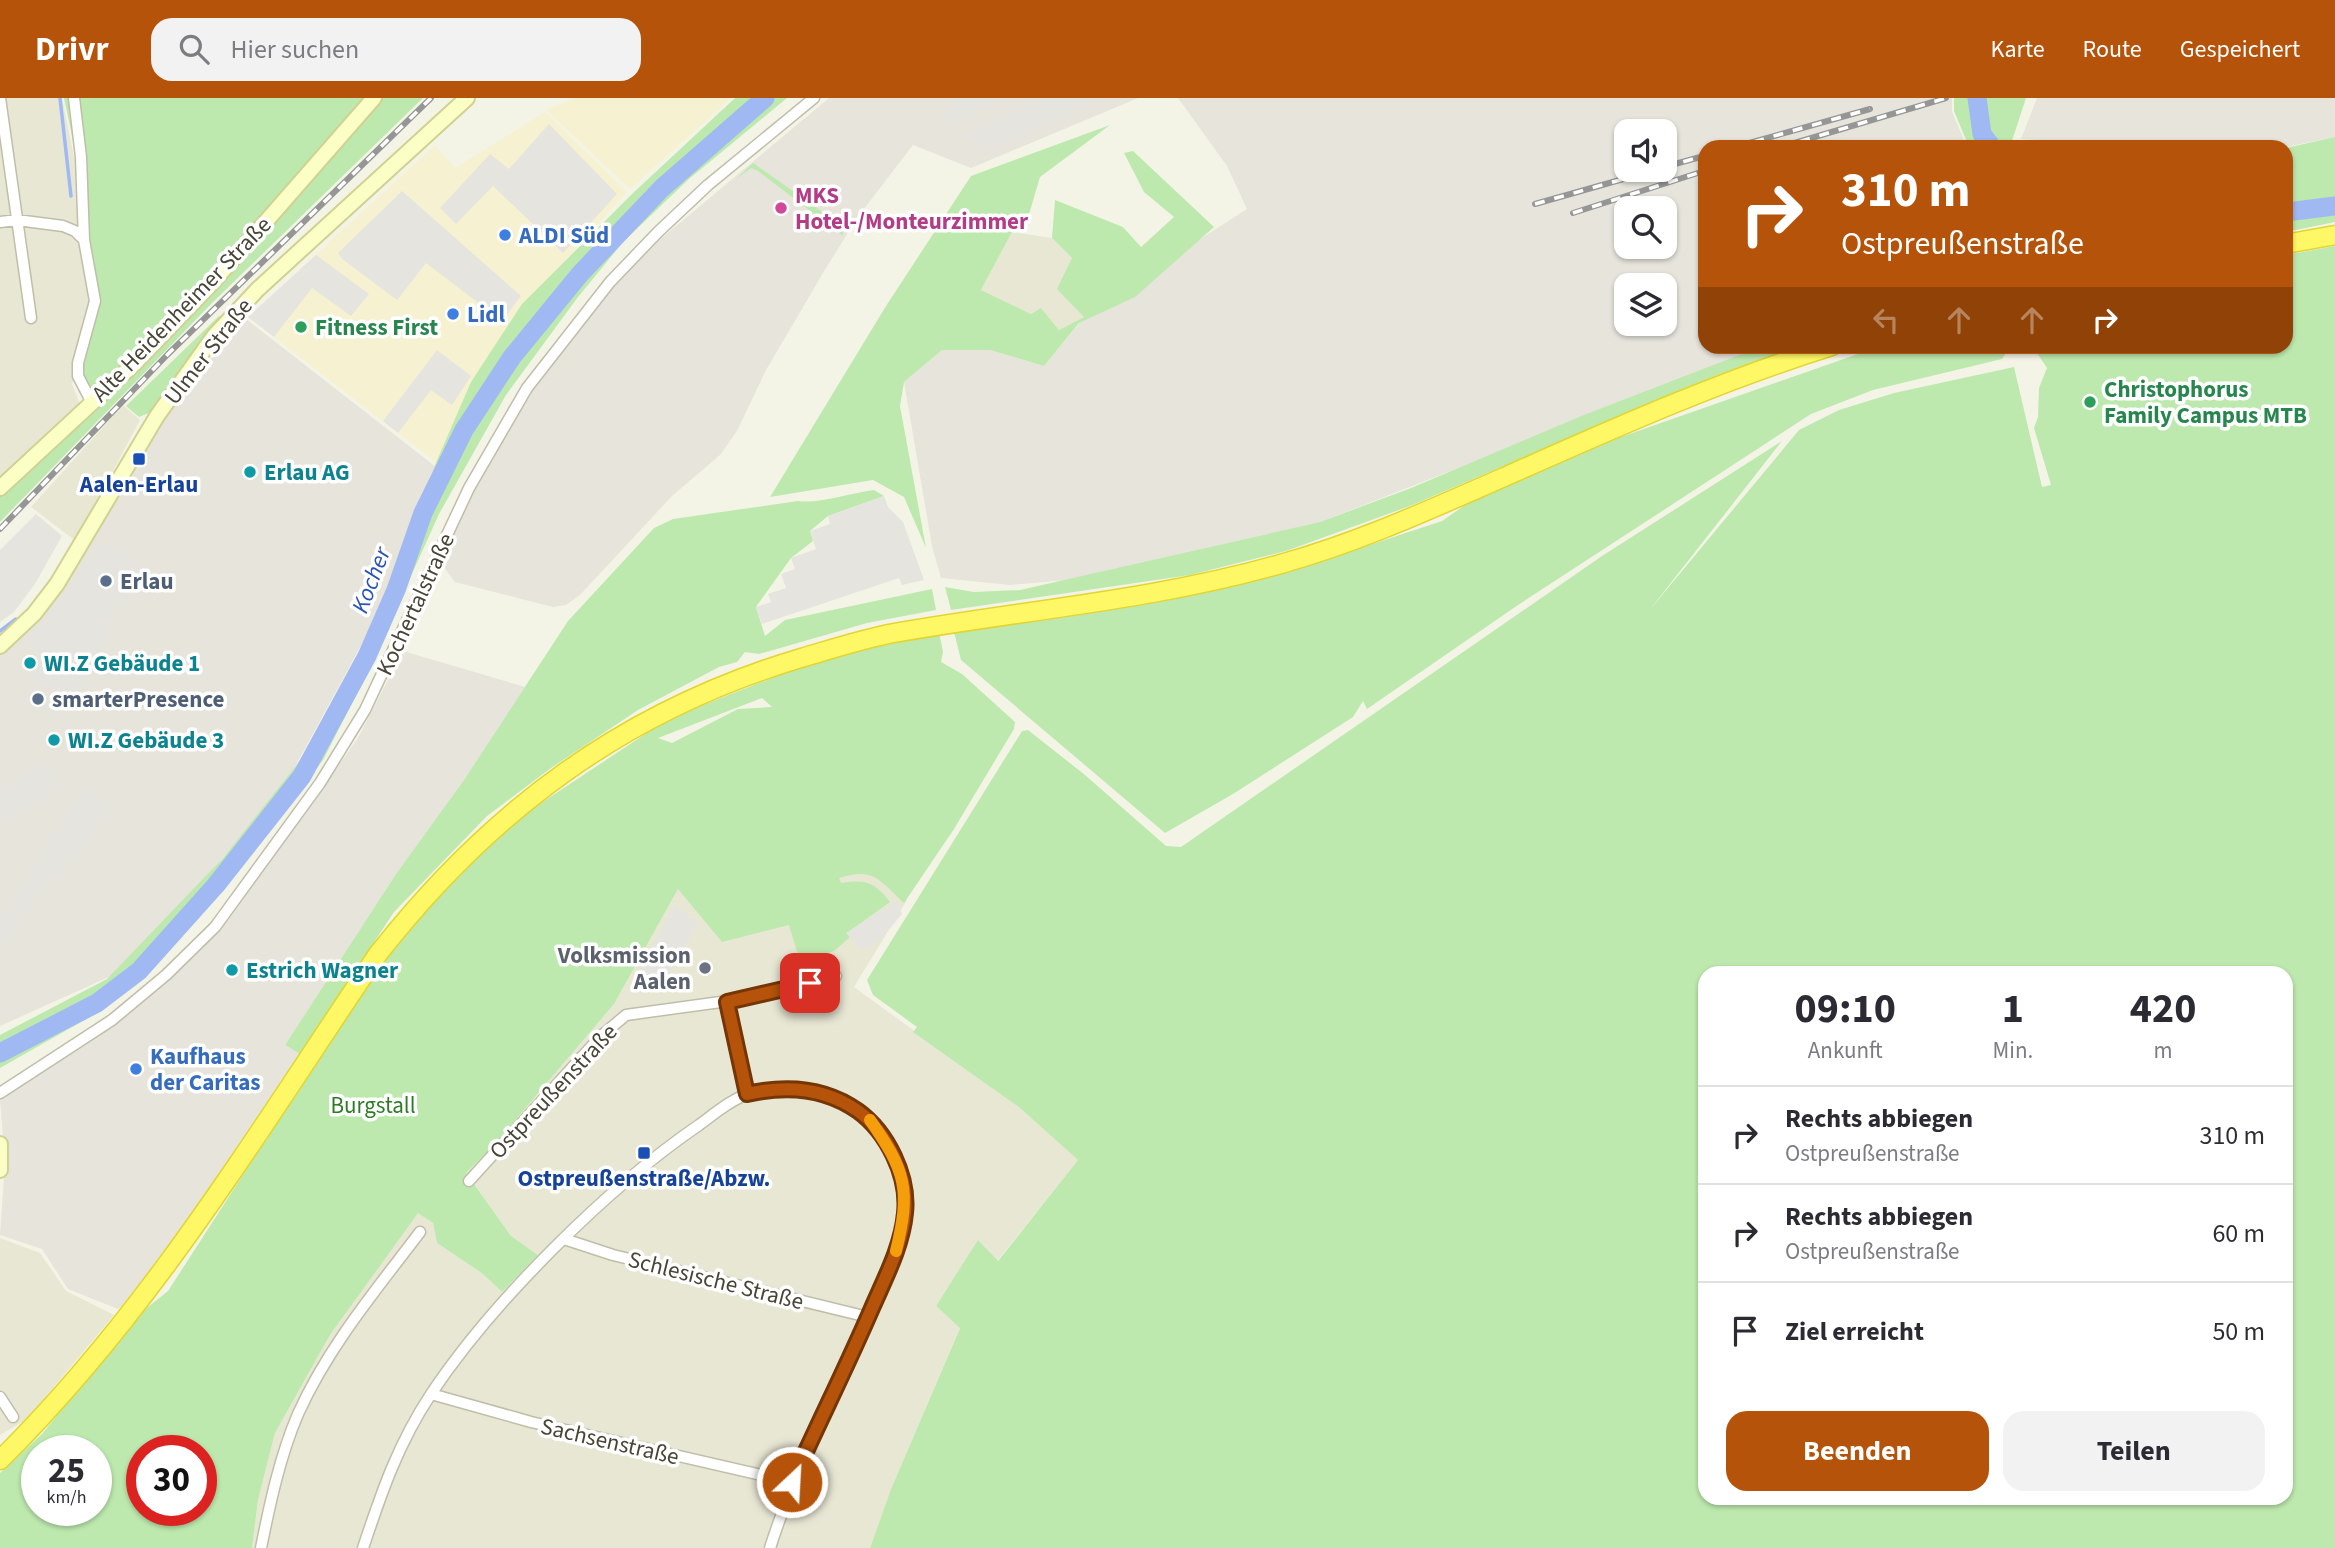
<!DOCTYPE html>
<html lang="de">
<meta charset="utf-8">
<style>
body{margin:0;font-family:"Source Sans 3",sans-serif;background:#f2f2f3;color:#2b2b33;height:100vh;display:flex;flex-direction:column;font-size:26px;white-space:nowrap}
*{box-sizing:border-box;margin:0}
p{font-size:23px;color:#7c7c81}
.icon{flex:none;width:38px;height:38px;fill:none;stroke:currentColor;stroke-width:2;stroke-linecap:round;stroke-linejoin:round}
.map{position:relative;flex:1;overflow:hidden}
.sheet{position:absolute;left:1698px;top:868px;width:595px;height:539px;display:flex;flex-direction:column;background:#fff;border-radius:21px;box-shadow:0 2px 5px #0004}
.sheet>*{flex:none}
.banner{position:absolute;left:1698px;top:42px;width:595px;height:214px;border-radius:21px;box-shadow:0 2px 5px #0004;background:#b45309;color:#fff;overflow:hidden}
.buttons{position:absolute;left:1614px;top:21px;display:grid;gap:14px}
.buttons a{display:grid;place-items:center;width:63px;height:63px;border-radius:14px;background:#fff;box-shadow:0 2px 5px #0004;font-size:35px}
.speed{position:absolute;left:21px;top:1337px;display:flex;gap:14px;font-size:35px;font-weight:700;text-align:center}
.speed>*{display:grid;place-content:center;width:91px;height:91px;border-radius:50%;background:#fff;box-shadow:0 2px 5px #0004;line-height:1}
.speed small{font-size:18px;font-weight:400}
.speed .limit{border:10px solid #d22;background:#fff;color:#111}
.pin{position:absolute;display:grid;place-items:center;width:60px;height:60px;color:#fff;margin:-30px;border-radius:14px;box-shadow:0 4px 10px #0006}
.me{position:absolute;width:77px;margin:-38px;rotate:25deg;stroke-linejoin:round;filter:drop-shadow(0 0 5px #0008)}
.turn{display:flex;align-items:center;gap:24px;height:147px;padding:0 28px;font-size:32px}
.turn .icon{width:91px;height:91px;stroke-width:2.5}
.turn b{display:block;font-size:49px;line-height:60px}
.lanes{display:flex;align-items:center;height:66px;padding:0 28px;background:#0003;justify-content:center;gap:35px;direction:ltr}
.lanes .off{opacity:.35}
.eta{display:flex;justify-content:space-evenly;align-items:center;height:119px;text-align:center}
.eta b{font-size:42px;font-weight:700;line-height:49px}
.cta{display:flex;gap:14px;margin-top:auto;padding:14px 28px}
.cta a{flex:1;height:80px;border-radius:21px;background:#b45309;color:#fff;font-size:28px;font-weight:700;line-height:80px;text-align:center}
.cta a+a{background:#f2f2f3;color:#2b2b33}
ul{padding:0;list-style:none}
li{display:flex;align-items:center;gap:21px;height:98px;padding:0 28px;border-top:2px solid #e1e1e2}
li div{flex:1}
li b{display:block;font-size:26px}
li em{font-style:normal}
header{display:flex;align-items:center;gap:42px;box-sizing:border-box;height:98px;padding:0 35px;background:#b45309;color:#fff}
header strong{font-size:33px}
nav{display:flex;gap:38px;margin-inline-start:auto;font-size:24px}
.search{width:490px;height:63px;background:#f2f2f3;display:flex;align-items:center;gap:18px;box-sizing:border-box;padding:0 24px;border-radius:21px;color:#7c7c81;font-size:26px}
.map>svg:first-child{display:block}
.residential{fill:#e8e7d4}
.commercial{fill:#f6f1d1}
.industrial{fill:#e6e4db;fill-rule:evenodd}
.green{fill:#bde9ae;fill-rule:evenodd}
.parking{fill:#e5e4df}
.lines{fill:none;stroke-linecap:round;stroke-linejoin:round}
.stream{stroke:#a0b9f3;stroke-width:3.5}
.river{stroke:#a0b9f3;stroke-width:19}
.street-casing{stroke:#c0bea9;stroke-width:13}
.secondary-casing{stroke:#d0d193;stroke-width:18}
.highway-casing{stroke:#e2d532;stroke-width:21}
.street{stroke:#fff;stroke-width:10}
.secondary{stroke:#fcffc5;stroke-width:14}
.highway{stroke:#fff866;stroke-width:18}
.rail-casing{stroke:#969696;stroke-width:6}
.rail{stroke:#fff;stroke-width:3.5;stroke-dasharray:10;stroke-linecap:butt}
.route-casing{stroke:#753606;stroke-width:18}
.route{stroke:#b45309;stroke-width:12}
.slow{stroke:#f59e0b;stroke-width:12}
.hotel-dot{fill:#d1479c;stroke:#fff;stroke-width:2.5}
.shop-dot{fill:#3f7fe0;stroke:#fff;stroke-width:2.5}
.leisure-dot{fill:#2e9e5b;stroke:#fff;stroke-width:2.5}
.transit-dot{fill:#1a4fb4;stroke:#fff;stroke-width:2.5}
.culture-dot{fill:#0f9aa8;stroke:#fff;stroke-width:2.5}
.service-dot{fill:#5c6f8a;stroke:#fff;stroke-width:2.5}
.worship-dot{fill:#6b7280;stroke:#fff;stroke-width:2.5}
.labels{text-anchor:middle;stroke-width:7;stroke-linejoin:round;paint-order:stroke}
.hotel-label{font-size:23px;font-weight:bold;fill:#b23c85;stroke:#fff;text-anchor:start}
.shop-label{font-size:23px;font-weight:bold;fill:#366cbe;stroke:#fff;text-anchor:start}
.street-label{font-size:23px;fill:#474535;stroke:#fff}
.leisure-label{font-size:23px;font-weight:bold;fill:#27864d;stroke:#fff;text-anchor:start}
.culture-label{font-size:23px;font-weight:bold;fill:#0d838f;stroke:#fff;text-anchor:start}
.transit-label{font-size:23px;font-weight:bold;fill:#164399;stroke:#fff}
.service-label{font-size:23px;font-weight:bold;fill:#4e5e75;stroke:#fff;text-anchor:start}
.worship-label{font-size:23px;font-weight:bold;fill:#5b616d;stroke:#fff;text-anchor:end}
.park-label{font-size:23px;fill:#2e7b26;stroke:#fff}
.water-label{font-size:24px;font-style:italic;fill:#2b53b6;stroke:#fff}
</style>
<header>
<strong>Drivr</strong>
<div class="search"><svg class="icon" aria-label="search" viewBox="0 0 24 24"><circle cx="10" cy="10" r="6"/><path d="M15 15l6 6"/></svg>Hier suchen</div>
<nav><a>Karte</a><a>Route</a><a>Gespeichert</a></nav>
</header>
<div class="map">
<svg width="2335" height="1450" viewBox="0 0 2335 1450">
<rect width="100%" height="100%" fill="#f4f4e6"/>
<!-- residential -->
<path class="residential" d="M 0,0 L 62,0 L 103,202 L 72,286 L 80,306 L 0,389 Z
M 1012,134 L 1052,140 L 1072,160 L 1084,219 L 1059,232 L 1041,210 L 1031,216 L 981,192 Z
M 123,307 L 140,322 L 106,386 L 110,391 L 77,444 L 31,409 Z
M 859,772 L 878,776 L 897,796 L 907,802 L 854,889 L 1020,1010 L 1078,1062 L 997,1163 L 979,1143 L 936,1208 L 960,1229 L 891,1391 L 870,1450 L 252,1450 L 258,1402 L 275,1335 L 330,1237 L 418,1114 L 433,1125 L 437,1145 L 483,1176 L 502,1194 L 538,1157 L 511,1138 L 466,1075 L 496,1045 L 614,906 L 678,791 L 837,779 Z
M 0,1140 L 40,1155 L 66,1193 L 114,1217 L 27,1321 L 0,1337 Z"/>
<!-- commercial -->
<path class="commercial" d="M 575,0 L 731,0 L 630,91 L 546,12 Z
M 545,14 L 627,94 L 528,203 L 437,365 L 248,219 L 435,47 L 455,70 Z"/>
<!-- industrial -->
<path class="industrial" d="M 829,0 L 1138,0 L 971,70 L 913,47 L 857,120 L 823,175 L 766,272 L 737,333 L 720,357 L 672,398 L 580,497 L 566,507 L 553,509 L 455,484 L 439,463 L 472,392 L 529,294 L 612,187 L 651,149 Z
M 1178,0 L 1952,0 L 1952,14 L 1967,49 L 1704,49 L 1704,248 L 1768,249 L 1320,424 L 1067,482 L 1010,487 L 941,480 L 932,448 L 904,284 L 942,252 L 990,252 L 1044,268 L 1091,211 L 1247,111 L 1227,68 ZM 1626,33 L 1664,33 L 1664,72 L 1626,72 ZM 1626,110 L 1664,110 L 1664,149 L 1626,149 ZM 1626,187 L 1664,187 L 1664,226 L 1626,226 Z
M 2037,0 L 2335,0 L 2335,39 L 2286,49 L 2093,49 L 2087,44 L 2021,41 Z
M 246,221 L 436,369 L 397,481 L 283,691 L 195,791 L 111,878 L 0,928 L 0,540 L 19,526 L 52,485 L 161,318 Z
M 403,553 L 525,589 L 464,682 L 396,776 L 285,947 L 300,956 L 225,1070 L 127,1205 L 118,1211 L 68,1191 L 42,1151 L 0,1137 L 5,1065 L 0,1001 L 111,927 L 168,882 L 229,821 L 358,640 Z"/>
<!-- green -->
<path class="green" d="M 64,0 L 423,0 L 210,207 L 0,424 L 0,391 L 92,305 L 78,278 L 96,203 L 84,142 L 87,108 Z
M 735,0 L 787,0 L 689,81 L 624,143 L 578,199 L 506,297 L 439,416 L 365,580 L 323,662 L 235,777 L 161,862 L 104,911 L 0,970 L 0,937 L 107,881 L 223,760 L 310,650 L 396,486 L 435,367 L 471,284 L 522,206 L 632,96 Z
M 1954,0 L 2026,0 L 2010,49 L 1969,49 L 1954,13 Z
M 1110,27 L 1040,79 L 1025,130 L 1012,134 L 981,192 L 1031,216 L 1041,210 L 1059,232 L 1084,219 L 1057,191 L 1072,160 L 1052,140 L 1055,102 L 1123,129 L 1141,149 L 1174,119 L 1144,94 L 1124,55 L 1133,53 L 1214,129 L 1135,199 L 1079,225 L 1044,268 L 990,252 L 942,252 L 904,284 L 900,308 L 926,450 L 904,399 L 873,382 L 770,399 L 886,208 L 971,78 Z
M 2335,39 L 2335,124 L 2286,134 L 2286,50 Z
M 753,65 L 842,128 L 843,138 L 758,73 L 751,70 L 736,81 Z
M 2335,148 L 2335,1450 L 870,1450 L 891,1391 L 960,1230 L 936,1208 L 978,1142 L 998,1163 L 1078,1062 L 1020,1010 L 913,934 L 917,929 L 873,897 L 867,882 L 1022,633 L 1028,632 L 1085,677 L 1166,748 L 1181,749 L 1602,458 L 1782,343 L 1648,514 L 1799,332 L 1839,312 L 1894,295 L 2014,269 L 2042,389 L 2051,387 L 2034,330 L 2038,319 L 2039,290 L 2047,270 L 2033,249 L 2286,248 L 2286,157 ZM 1704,875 L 2286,875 L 2286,1400 L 1704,1400 Z
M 219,218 L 222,220 L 151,314 L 139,319 L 126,308 Z
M 1760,249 L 1802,249 L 1717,277 L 1410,408 L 1286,453 L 1190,477 L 951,512 L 945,489 L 974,494 L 1020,492 L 1320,424 L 1411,390 L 1584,317 Z
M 1878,249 L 2006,249 L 2007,253 L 2002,261 L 1873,292 L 1811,316 L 1518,507 L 1367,611 L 1363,603 L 1353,619 L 1233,696 L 1165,735 L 961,562 L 954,534 L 1072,518 L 1288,474 L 1442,423 L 1471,403 L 1499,392 L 1515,381 L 1598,347 Z
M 874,392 L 884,398 L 828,418 L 810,433 L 813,443 L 791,460 L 756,509 L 765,538 L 785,522 L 932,491 L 936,512 L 867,525 L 759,556 L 745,554 L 737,564 L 719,569 L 638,612 L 551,670 L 487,718 L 394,814 L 300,956 L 285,947 L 396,776 L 464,682 L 568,523 L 654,430 L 673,421 L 798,403 C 820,406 850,395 874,392 Z
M 939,534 L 943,554 L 941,564 L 962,576 L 1015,624 L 1014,631 L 954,731 L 904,805 C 879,782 874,769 839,780 L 841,785 C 865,781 875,784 890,804 L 847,835 L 850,839 L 834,853 L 809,861 L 798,857 L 789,827 L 722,844 L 678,791 L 614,906 L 496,1045 L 466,1075 L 511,1138 L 538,1157 L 502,1194 L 483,1176 L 437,1145 L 433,1125 L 418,1115 L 330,1237 L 275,1335 L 258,1402 L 252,1450 L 0,1450 L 0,1375 L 42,1336 L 143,1213 L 168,1193 L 372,877 L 446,786 L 523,717 L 668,621 L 815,563 ZM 762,600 L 772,609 L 738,611 L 672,645 L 658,640 ZM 37,1353 L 96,1353 L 96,1412 L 37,1412 ZM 142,1353 L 201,1353 L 201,1412 L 142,1412 Z"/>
<!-- parking -->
<path class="parking" d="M 953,0 L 1006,0 L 941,30 Z
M 1043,0 L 1102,0 L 992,51 L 961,39 Z
M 549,26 L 617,96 L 563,155 L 493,88 L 456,126 L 440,110 L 490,56 L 509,71 Z
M 402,93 L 521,198 L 502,223 L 426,165 L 397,202 L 342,161 L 338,155 Z
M 316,157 L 369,196 L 351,218 L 312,190 L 274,239 L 248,219 Z
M 437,252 L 471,278 L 452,307 L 431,292 L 398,335 L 383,323 Z
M 884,398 L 888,409 L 903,424 L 924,482 L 902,487 L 899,480 L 762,526 L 756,509 L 771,504 L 768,496 L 786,490 L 781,476 L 795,471 L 791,460 L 816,451 L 810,433 L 830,426 L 828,418 Z
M 36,416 L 62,438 L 35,486 L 14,514 L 0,524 L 0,452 Z
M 103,443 L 114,451 L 116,449 L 148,472 L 106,526 L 65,494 Z
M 63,495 L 111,533 L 80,572 L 88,580 L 61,622 L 43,608 L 50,589 L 41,583 L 35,590 L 28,585 L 48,559 L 27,542 Z
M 43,665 L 58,679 L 52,696 L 0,726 L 0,688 L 3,692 Z
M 85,689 L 110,712 L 58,782 L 51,778 L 0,853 L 0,822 Z
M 897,802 L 902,816 L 881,841 L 863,853 L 846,835 Z
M 675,806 L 698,827 L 668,877 L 674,889 L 628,896 Z"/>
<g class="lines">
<!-- stream -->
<path class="stream" d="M 60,0 L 71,98
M 0,533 L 16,521"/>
<!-- river -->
<path class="river" d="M 1977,0 L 1982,36 L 1992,49
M 2286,114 L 2335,108
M 0,955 L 97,905 L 139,873 L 216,787 L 302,678 L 367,558 L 396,492 L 423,415 L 464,332 L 512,259 L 580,176 L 662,90 L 765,0"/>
<!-- street casing -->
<g class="street-casing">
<path id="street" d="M 0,0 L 31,220
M 74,0 L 81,59 L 84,142
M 0,124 L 17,122 L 63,128 L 75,133 L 84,142 L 95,203 L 78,265 L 78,278 L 92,305
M 727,904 L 747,996
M 0,995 L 112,922 L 166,877 L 215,829 L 320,685 L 365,612 L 469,390 L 527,290 L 610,184 L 658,134 L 708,87 L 814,0
M 469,1083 L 600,939 L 626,917 L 757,899 L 836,878
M 564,1141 L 613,1157 L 868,1219
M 431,1296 L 531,1324 L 792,1384
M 0,1299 L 13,1319
M 261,1450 C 270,1405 280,1358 298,1316 C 328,1249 376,1192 420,1134
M 363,1450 C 382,1393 398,1346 431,1296 C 493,1203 607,1090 699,1027 C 714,1016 732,1001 750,995 C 784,985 825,989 854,1010 C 885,1033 909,1075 905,1114 C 901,1161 873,1208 854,1250 C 823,1316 792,1381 770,1450"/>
</g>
<!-- secondary casing -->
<g class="secondary-casing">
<path id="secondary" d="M 0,390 L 135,265 L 213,184 L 374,0
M 0,548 L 34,516 L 57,486 L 157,318 L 214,238 L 258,191 L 467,0
M 0,1046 L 0,1072"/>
</g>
<!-- highway casing -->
<g class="highway-casing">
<path id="highway" d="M 2286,146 L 2335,137
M 0,1362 C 151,1213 260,1030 378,856 C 491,712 624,613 801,560 C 832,551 862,541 894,535 C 1024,512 1156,502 1284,465 C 1359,444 1431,411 1502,380 C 1610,332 1719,283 1832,248"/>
</g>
<!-- street -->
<use href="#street" class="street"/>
<!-- secondary -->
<use href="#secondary" class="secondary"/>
<!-- highway -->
<use href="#highway" class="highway"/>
<!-- rail casing -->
<g class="rail-casing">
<path id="rail" d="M 1735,49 L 1870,11
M 1781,49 L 1946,0
M 1664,69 L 1704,58
M 1535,106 L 1655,72
M 1573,115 L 1704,73
M 0,431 L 168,256 L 431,0"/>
</g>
<!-- rail -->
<use href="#rail" class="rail"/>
</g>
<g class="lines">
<!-- route casing -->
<g class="route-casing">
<path id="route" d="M 792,1384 C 818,1326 847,1268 872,1210 C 885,1180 902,1148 905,1115 C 909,1078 887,1034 858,1013 C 824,989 786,987 747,996 L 727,904 L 810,885"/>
</g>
<!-- route -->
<use href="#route" class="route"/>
<!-- slow -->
<path class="slow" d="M 870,1022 C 906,1073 911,1092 896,1153"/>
</g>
<!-- markers -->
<circle class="hotel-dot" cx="781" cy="110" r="7"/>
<g class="shop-dot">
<circle cx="505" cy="137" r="7"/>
<circle cx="453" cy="216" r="7"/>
<circle cx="136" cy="971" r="7"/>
</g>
<g class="leisure-dot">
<circle cx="301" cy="229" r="7"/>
<circle cx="2090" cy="304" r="7"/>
</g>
<g class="transit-dot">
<rect x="132" y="354" width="14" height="14" rx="3.5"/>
<rect x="637" y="1048" width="14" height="14" rx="3.5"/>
</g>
<g class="culture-dot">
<circle cx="250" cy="374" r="7"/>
<circle cx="30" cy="565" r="7"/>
<circle cx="54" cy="642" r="7"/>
<circle cx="232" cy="872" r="7"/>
</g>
<g class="service-dot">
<circle cx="106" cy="483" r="7"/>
<circle cx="38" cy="601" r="7"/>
</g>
<circle class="worship-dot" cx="705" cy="870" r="7"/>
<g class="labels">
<!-- hotel labels -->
<g class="hotel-label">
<text x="795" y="105">MKS<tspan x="795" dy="26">Hotel-/Monteurzimmer</tspan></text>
</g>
<!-- shop labels -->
<g class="shop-label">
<text x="519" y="145">ALDI Süd</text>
<text x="467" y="224">Lidl</text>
<text x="150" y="966">Kaufhaus<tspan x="150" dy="26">der Caritas</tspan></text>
</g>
<!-- street labels -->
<g class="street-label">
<text transform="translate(181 211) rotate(-46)" y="8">Alte Heidenheimer Straße</text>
<text transform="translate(208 253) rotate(-52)" y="8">Ulmer Straße</text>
<text transform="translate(415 506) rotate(-65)" y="8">Kochertalstraße</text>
<text transform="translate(553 993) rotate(-47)" y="8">Ostpreußenstraße</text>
<text transform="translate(716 1182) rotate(14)" y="8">Schlesische Straße</text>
<text transform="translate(610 1343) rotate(13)" y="8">Sachsenstraße</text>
</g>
<!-- leisure labels -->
<g class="leisure-label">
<text x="315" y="237">Fitness First</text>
<text x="2104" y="299">Christophorus<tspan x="2104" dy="26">Family Campus MTB</tspan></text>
</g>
<!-- culture labels -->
<g class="culture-label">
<text x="264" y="382">Erlau AG</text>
<text x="44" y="573">WI.Z Gebäude 1</text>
<text x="68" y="650">WI.Z Gebäude 3</text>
<text x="246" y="880">Estrich Wagner</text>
</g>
<!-- transit labels -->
<g class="transit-label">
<text x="139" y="394">Aalen-Erlau</text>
<text x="644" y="1088">Ostpreußenstraße/Abzw.</text>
</g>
<!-- service labels -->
<g class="service-label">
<text x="120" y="491">Erlau</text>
<text x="52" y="609">smarterPresence</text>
</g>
<!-- worship labels -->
<g class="worship-label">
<text x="691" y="865">Volksmission<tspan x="691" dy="26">Aalen</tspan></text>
</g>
<!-- park labels -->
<g class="park-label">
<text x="373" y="1015">Burgstall</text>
</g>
<!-- water labels -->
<g class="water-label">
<text transform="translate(371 482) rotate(-69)" y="8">Kocher</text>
</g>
</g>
</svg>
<div class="buttons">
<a><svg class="icon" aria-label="sound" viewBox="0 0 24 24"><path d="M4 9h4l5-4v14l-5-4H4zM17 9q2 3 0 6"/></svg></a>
<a><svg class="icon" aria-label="search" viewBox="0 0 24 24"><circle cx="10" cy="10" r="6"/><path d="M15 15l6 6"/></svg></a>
<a><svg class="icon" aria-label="layers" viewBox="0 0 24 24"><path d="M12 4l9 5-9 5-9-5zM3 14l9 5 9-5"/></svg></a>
</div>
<div class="speed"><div>25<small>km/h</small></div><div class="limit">30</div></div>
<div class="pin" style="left:810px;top:885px;background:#d93025"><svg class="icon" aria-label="arrive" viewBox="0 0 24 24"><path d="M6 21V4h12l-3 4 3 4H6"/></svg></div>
<svg class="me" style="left:792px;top:1384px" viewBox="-20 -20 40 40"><circle r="17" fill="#b45309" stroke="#fff" stroke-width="3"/><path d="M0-11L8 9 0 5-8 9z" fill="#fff"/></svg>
<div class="banner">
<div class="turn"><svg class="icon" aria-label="right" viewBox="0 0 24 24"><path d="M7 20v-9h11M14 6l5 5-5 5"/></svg><div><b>310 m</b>Ostpreußenstraße</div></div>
<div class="lanes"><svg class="icon off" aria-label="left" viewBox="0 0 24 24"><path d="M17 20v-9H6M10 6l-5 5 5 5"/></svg><svg class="icon off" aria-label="ahead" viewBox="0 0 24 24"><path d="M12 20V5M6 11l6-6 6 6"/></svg><svg class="icon off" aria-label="ahead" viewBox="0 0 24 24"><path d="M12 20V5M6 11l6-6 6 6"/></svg><svg class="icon" aria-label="right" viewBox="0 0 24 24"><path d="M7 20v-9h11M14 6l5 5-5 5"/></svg></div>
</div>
<section class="sheet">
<div class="eta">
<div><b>09:10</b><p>Ankunft</p></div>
<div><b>1</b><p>Min.</p></div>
<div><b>420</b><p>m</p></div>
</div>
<ul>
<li><svg class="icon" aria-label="right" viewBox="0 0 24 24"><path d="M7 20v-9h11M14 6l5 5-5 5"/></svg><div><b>Rechts abbiegen</b><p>Ostpreußenstraße</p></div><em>310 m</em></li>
<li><svg class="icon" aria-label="right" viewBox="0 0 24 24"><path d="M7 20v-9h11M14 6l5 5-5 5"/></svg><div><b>Rechts abbiegen</b><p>Ostpreußenstraße</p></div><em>60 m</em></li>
<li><svg class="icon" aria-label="arrive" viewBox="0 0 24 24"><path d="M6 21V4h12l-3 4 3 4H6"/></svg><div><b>Ziel erreicht</b></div><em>50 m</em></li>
</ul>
<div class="cta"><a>Beenden</a><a>Teilen</a></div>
</section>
</div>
